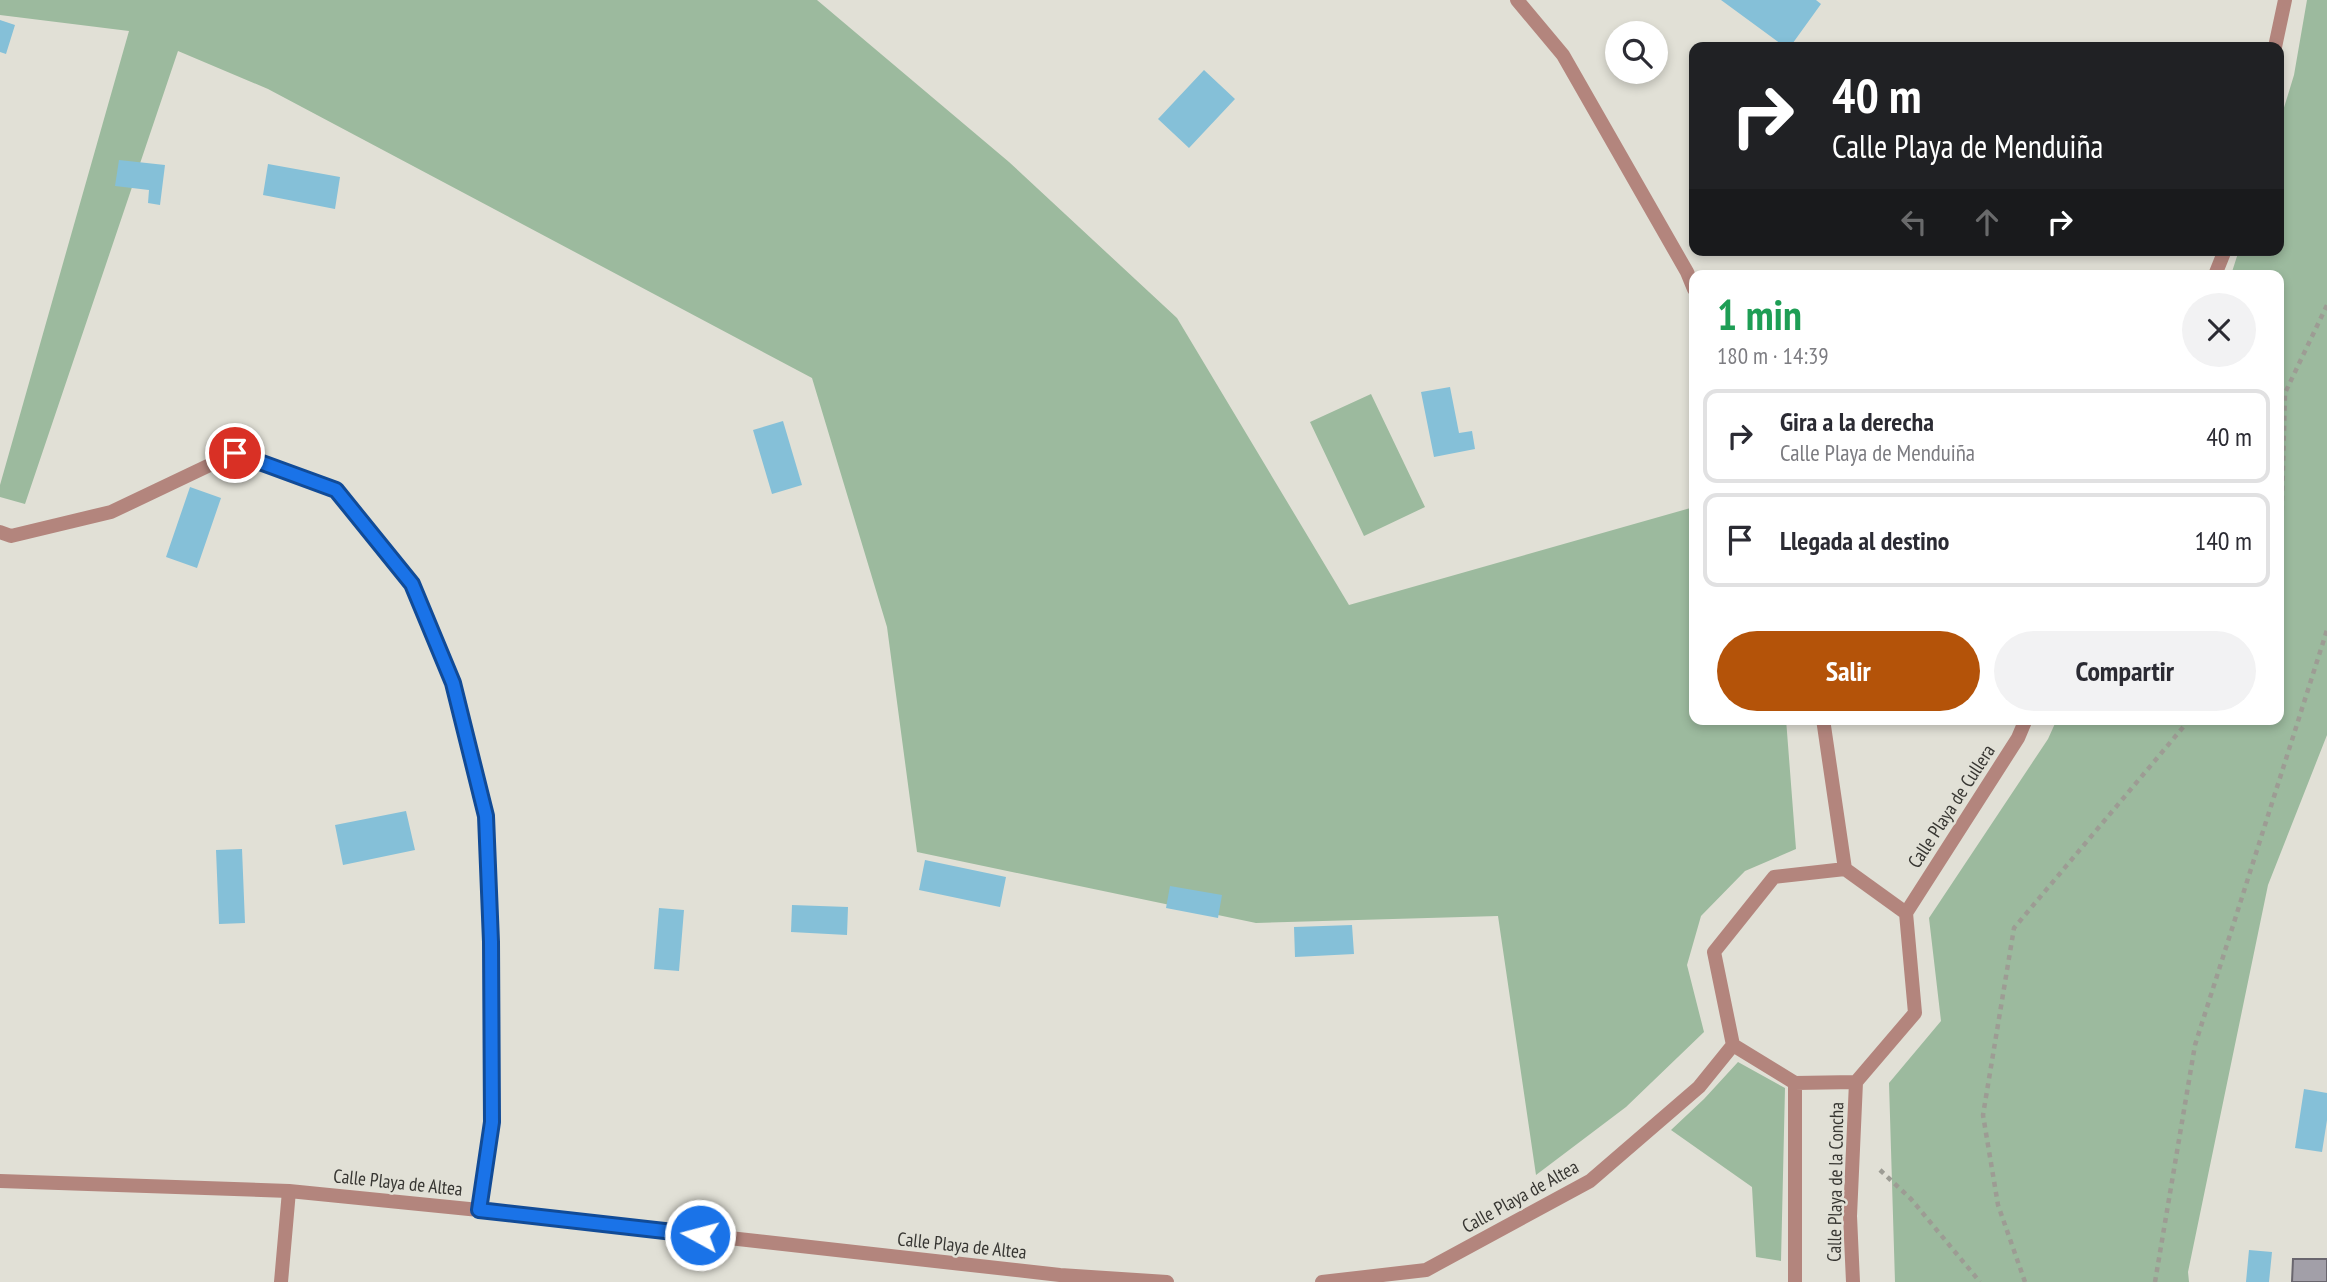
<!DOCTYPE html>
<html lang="es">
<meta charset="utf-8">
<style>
body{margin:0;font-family:"PT Sans Narrow",sans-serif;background:#f2f2f3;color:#2b2b33;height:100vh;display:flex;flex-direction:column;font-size:26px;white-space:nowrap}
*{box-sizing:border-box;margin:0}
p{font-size:23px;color:#7c7c81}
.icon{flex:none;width:38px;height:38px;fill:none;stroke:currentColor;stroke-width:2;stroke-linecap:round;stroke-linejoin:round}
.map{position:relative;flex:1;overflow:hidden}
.side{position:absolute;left:1689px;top:270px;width:595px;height:455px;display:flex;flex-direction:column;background:#fff;border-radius:14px;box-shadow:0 4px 10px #0003}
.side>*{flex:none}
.banner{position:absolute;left:1689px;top:42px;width:595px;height:214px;border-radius:14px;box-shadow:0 4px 10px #0003;background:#202124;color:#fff;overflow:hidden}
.controls{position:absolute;left:1605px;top:21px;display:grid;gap:14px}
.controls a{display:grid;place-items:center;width:63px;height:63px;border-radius:50%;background:#fff;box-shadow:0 4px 10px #0003;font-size:35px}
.pin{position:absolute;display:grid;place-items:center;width:60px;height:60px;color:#fff;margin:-30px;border:4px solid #fff;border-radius:50%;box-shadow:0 2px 7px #0007}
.me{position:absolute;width:77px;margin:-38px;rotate:277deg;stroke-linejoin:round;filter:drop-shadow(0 0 5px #0008)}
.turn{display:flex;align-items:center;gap:24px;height:147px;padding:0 28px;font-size:32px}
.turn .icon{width:91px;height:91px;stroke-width:2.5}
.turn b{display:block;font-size:49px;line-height:60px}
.lanes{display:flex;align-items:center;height:66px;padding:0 28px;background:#0003;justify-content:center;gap:35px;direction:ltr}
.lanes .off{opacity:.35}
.round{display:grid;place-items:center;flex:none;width:74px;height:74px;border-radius:37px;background:#f2f2f3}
.head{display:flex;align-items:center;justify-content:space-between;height:119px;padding:0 28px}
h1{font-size:42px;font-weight:800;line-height:52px;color:#1e9e55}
.button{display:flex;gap:14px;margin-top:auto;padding:14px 28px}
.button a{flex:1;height:80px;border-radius:42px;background:#b45309;color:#fff;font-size:28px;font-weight:800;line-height:80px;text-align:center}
.button a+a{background:#f2f2f3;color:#2b2b33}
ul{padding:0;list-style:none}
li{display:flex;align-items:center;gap:21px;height:94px;margin:0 14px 10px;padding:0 14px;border:4px solid #e1e1e2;border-radius:14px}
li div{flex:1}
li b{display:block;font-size:26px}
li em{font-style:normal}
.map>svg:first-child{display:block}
.green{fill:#9cba9e}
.water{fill:#85c0d8}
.building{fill:#a29fa8;stroke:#69666e;stroke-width:2}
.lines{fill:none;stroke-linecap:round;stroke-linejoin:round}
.path{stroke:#9d9c94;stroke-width:4.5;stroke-dasharray:5 5;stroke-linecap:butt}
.minor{stroke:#b3857d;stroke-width:14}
.route-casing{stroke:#114b97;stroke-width:18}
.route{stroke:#1a73e8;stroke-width:12}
.labels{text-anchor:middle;stroke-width:5;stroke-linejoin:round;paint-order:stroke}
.street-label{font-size:19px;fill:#373632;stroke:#e1e0d6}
</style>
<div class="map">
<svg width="2327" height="1282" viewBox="0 0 2327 1282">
<rect width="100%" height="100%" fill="#e1e0d6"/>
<!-- green -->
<path class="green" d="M 0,0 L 817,0 L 1009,162 L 1177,318 L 1349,605 L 1694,507 L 1694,719 L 1786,719 L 1796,849 L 1745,871 L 1701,916 L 1687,965 L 1704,1032 L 1626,1107 L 1536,1175 L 1498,916 L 1256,923 L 917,852 L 887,627 L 812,378 L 268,89 L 178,51 L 25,504 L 0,497 L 0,485 L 129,31 L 0,15 Z
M 2307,0 L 2327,0 L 2327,735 L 2268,885 L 2188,1272 L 2189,1282 L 1895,1282 L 1889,1083 L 1941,1021 L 1929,918 L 2048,739 L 2057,719 L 2278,719 L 2278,275 L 2231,275 L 2239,250 L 2278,250 L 2279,124 L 2294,75 Z
M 1371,394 L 1425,507 L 1364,536 L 1310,422 Z
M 1738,1062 L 1785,1088 L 1781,1261 L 1756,1257 L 1752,1187 L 1671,1130 L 1704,1099 Z"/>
<!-- water -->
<path class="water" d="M 1721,0 L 1816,0 L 1821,4 L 1790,47 L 1785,47 Z
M 0,20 L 15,25 L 6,54 L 0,52 Z
M 1204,70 L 1235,99 L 1189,148 L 1158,119 Z
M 119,160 L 165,165 L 160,205 L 148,203 L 149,190 L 115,186 Z
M 268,164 L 340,177 L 335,209 L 263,195 Z
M 1450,387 L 1459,433 L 1472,431 L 1475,449 L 1434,457 L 1421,392 Z
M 783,421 L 802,485 L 772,494 L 753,430 Z
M 190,487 L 221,498 L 197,568 L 166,557 Z
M 406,811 L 415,850 L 343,865 L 335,825 Z
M 242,849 L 245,923 L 219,924 L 216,850 Z
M 925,860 L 1006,877 L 1000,907 L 919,890 Z
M 1170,886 L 1222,895 L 1218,918 L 1166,908 Z
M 792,905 L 848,907 L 847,935 L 791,932 Z
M 659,908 L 684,910 L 679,971 L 654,969 Z
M 1352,925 L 1354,954 L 1295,957 L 1294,927 Z
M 2304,1089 L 2327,1093 L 2327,1120 L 2322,1152 L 2295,1148 Z
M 2249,1250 L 2272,1252 L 2269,1282 L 2246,1282 Z"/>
<!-- building -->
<path class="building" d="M 2293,1259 L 2327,1259 L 2327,1282 L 2292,1282 Z"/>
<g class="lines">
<!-- path -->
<path class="path" d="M 2278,550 L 2281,543 L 2285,393 L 2327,305
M 1880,1170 L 1911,1199 L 1980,1282
M 2025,1282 L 1998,1205 L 1983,1115 L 2014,928 L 2190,719
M 2155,1282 L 2195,1045 L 2327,630"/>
<!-- minor -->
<path class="minor" d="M 1517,0 L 1563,55 L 1687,272 L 1694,289
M 2275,47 L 2285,0
M 2215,275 L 2225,250
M 0,532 L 11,536 L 111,512 L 235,453 L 336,490 L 412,584 L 453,683 L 486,816 L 491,942 L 492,1122 L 479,1210
M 1823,719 L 1845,869
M 1845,869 L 1906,913 L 1915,1013 L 1856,1082 L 1795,1083 L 1733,1045 L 1714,952 L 1774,877 Z
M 1906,913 L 2018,738 L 2026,719
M 1795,1083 L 1795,1282
M 0,1181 L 289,1191 L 479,1210 L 1060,1275 L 1167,1282
M 281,1282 L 289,1191
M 1322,1282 L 1426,1270 L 1590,1181 L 1699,1087 L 1733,1045
M 1853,1282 L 1850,1216 L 1856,1082"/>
</g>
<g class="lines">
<!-- route casing -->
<g class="route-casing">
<path id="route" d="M 235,453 L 336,490 L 412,584 L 453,683 L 486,816 L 491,942 L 492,1122 L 479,1210 L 700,1235"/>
</g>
<!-- route -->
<use href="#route" class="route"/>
</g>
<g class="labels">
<!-- street labels -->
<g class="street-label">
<text transform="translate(1951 806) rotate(-57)" y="7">Calle Playa de Cullera</text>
<text transform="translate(398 1182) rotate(6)" y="7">Calle Playa de Altea</text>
<text transform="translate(1835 1182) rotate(-89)" y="7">Calle Playa de la Concha</text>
<text transform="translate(1520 1196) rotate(-29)" y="7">Calle Playa de Altea</text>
<text transform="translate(962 1245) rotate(6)" y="7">Calle Playa de Altea</text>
</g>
</g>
</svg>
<div class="controls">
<a><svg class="icon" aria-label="search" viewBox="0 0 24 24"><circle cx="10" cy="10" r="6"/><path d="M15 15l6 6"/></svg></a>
</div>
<div class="pin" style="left:235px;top:453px;background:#d93025"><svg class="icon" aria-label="arrive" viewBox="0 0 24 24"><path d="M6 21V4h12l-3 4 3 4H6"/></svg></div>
<svg class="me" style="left:700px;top:1235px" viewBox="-20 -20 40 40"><circle r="17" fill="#1a73e8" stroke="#fff" stroke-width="3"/><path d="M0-11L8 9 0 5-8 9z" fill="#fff"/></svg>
<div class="banner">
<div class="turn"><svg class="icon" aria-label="right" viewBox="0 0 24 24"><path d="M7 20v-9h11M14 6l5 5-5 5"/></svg><div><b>40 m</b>Calle Playa de Menduiña</div></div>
<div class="lanes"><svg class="icon off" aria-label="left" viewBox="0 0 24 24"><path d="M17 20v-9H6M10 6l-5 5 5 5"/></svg><svg class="icon off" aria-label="ahead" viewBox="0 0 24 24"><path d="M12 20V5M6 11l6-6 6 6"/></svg><svg class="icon" aria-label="right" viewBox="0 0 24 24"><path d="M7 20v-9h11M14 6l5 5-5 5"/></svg></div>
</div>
<section class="side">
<div class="head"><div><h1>1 min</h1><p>180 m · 14:39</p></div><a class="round"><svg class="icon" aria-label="close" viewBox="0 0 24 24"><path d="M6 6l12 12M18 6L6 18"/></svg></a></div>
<ul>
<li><svg class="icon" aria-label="right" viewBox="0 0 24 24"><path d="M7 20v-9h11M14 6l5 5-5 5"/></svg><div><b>Gira a la derecha</b><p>Calle Playa de Menduiña</p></div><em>40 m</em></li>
<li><svg class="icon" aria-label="arrive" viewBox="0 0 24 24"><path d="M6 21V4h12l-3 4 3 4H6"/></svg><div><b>Llegada al destino</b></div><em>140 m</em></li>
</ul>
<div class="button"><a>Salir</a><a>Compartir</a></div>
</section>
</div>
